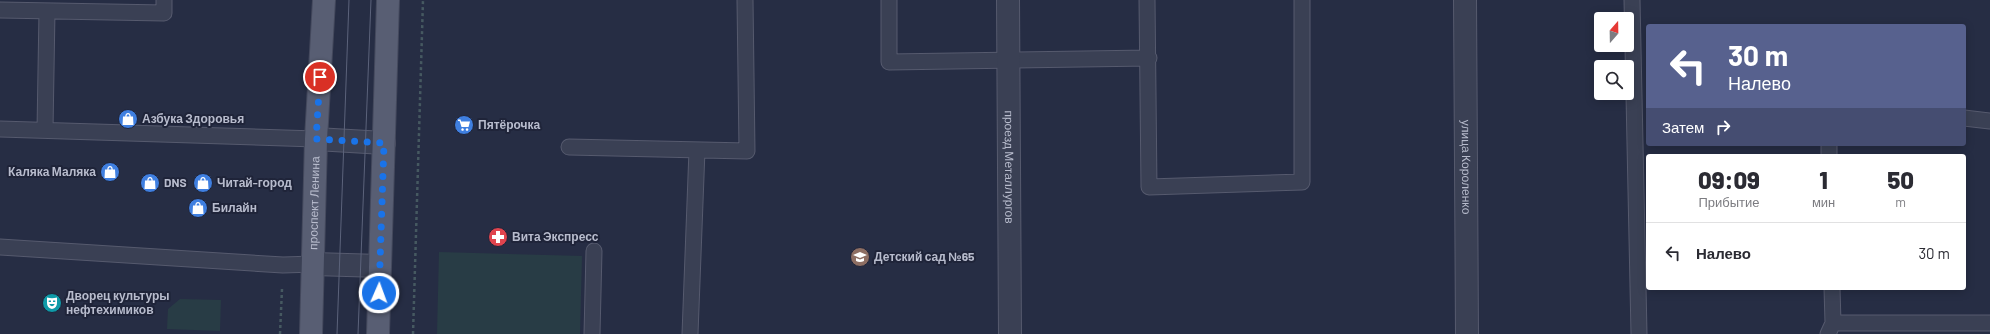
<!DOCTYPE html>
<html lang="ru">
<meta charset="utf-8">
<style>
body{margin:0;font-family:Barlow,sans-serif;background:#f2f2f3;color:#2b2b33;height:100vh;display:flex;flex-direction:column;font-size:15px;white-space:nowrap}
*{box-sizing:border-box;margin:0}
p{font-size:13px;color:#7c7c81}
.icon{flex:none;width:22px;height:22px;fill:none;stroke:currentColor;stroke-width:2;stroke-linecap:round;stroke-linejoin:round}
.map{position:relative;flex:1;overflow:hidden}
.panel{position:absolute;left:1646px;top:154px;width:320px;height:136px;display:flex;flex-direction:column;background:#fff;border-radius:4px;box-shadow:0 2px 10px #0003}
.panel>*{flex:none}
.banner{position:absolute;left:1646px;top:24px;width:320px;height:122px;border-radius:4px;box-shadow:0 2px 10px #0003;background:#57618e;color:#fff;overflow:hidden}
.needle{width:26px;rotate:20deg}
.controls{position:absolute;left:1594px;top:12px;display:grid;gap:8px}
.controls a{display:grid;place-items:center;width:40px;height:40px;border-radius:4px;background:#fff;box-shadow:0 2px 10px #0003;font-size:20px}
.pin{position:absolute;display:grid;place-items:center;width:34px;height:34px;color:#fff;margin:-17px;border:2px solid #fff;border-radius:50%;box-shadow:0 1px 4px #0007}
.me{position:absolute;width:44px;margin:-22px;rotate:2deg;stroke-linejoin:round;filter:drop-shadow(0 0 3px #0008)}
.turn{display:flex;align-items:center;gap:14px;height:84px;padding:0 16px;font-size:18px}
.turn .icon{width:52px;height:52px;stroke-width:2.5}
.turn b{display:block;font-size:28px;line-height:34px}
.then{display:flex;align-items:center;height:38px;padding:0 16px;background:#0003;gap:8px;font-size:15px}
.eta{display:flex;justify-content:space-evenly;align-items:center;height:68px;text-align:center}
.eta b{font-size:24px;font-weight:800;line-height:28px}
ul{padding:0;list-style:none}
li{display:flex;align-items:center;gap:12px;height:60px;padding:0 16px;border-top:1px solid #e1e1e2}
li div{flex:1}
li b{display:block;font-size:15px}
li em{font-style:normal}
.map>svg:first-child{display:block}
.green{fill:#283c45}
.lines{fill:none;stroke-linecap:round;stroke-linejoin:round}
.service-casing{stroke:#565a6e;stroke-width:17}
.minor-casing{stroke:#565a6e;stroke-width:24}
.primary-casing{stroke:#44495d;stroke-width:24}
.path{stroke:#465961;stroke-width:2.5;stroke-dasharray:3 3;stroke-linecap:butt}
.service{stroke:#3a4054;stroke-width:15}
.minor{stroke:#3a4054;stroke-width:22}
.primary{stroke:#585e73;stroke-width:22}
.tram{stroke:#5c637b;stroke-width:1}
.route{stroke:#1a73e8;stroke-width:7;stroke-dasharray:0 12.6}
.labels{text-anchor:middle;stroke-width:4;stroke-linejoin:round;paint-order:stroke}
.poi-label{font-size:12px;font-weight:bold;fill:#b8bccd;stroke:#1f2439;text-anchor:start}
.street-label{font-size:12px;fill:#b8bccd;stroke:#1f2439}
</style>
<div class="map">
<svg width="1990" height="334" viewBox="0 0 1990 334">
<rect width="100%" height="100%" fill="#262d44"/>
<!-- green -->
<path class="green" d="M 439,252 L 582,256 L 580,334 L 437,334 Z
M 180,299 L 221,300 L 220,331 L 167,329 L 168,309 Z"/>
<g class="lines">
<!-- service casing -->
<g class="service-casing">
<path id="service" d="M 889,0 L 889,62 L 1149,58
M 1147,0 L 1149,187 L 1302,182 L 1302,0
M 1632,0 L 1639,334
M 0,10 L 164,13 L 164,0
M 1964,118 L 1990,121
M 0,129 L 316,139
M 45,130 L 47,11
M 1829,144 L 1829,156
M 569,147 L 747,151 L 745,0
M 0,247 L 283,265 L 314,264
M 1833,323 L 1990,323
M 592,334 L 594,251
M 690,334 L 697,150
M 1828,334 L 1833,323 L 1832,288"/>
</g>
<!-- minor casing -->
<g class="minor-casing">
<g id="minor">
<path id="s1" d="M 1008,0 L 1010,334"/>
<path id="s2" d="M 1465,0 L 1467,334"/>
<path d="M 316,139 L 384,143"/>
<path d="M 314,264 L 380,266"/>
</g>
</g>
<!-- primary casing -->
<g class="primary-casing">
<g id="primary">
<path id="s3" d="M 311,334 L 316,139 L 324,0"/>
<path d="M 378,334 L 388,0"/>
</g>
</g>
<!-- path -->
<path class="path" d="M 280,334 L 282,289
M 413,334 L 423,0"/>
<!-- service -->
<use href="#service" class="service"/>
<!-- minor -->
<use href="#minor" class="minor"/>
<!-- primary -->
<use href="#primary" class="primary"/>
<!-- tram -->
<path class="tram" d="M 337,334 L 349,0
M 358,334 L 371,0"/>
</g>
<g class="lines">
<!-- route -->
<path class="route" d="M 320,77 L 316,139 L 384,143 L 379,293"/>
</g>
<!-- icons -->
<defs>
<g id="shop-disc" transform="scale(1)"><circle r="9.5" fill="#3f7fe0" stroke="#1f2439"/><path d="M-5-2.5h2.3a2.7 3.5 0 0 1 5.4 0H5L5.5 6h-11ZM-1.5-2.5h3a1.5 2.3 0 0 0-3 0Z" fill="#fff"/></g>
<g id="supermarket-disc" transform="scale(1)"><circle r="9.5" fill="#3f7fe0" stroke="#1f2439"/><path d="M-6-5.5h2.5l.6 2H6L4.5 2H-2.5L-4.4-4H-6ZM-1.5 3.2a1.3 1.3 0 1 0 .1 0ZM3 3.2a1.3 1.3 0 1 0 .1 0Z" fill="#fff"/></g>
<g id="pharmacy-disc" transform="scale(1)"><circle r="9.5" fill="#e0444e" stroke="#1f2439"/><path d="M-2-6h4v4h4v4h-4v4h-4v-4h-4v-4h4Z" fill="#fff"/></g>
<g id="school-disc" transform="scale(1)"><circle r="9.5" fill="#8d6e63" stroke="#1f2439"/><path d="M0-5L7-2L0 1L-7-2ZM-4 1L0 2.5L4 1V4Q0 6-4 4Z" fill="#fff"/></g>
<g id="theatre-disc" transform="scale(1)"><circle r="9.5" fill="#0f9aa8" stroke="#1f2439"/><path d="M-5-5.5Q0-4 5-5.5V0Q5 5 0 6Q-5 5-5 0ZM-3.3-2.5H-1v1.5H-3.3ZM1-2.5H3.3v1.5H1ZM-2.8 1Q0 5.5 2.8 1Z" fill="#fff"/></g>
</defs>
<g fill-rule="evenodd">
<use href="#shop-disc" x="128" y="119"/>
<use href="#supermarket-disc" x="464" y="125"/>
<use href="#shop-disc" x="110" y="172"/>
<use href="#shop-disc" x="150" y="183"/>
<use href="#shop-disc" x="203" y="183"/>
<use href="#shop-disc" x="198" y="208"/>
<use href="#pharmacy-disc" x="498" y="237"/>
<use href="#school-disc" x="860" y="257"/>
<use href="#theatre-disc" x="52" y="303"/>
</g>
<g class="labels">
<!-- poi labels -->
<g class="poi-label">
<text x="142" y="123">Азбука Здоровья</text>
<text x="478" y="129">Пятёрочка</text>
<text x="96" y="176" text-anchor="end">Каляка Маляка</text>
<text x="164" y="187">DNS</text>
<text x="217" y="187">Читай-город</text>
<text x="212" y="212">Билайн</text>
<text x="512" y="241">Вита Экспресс</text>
<text x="874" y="261">Детский сад №65</text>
<text x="66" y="300">Дворец культуры<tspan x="66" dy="14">нефтехимиков</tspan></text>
</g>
<!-- street labels -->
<g class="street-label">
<text dy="4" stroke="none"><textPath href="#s1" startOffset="167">проезд Металлургов</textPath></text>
<text dy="4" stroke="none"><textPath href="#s2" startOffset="167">улица Короленко</textPath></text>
<text dy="4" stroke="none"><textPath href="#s3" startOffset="131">проспект Ленина</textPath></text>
</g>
</g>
</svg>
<div class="controls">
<a><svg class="needle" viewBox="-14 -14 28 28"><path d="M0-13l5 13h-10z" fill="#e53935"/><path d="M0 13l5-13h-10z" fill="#7c7c81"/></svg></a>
<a><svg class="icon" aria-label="search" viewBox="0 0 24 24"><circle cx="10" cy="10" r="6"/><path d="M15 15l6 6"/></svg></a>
</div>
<div class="pin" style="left:320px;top:77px;background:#d93025"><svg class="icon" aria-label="arrive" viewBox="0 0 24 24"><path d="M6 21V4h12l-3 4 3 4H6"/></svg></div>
<svg class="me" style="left:379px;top:293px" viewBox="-20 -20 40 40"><circle r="17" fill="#1a73e8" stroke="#fff" stroke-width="3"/><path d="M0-11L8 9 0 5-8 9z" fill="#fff"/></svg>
<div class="banner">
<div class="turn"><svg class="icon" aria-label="left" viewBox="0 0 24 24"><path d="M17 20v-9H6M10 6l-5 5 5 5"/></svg><div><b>30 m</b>Налево</div></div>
<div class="then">Затем<svg class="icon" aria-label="right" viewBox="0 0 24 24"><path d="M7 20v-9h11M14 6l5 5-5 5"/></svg></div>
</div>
<section class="panel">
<div class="eta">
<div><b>09:09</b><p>Прибытие</p></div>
<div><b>1</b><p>мин</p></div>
<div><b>50</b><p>m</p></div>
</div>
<ul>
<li><svg class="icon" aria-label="left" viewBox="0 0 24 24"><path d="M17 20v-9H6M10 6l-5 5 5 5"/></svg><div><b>Налево</b></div><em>30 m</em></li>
</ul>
</section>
</div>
